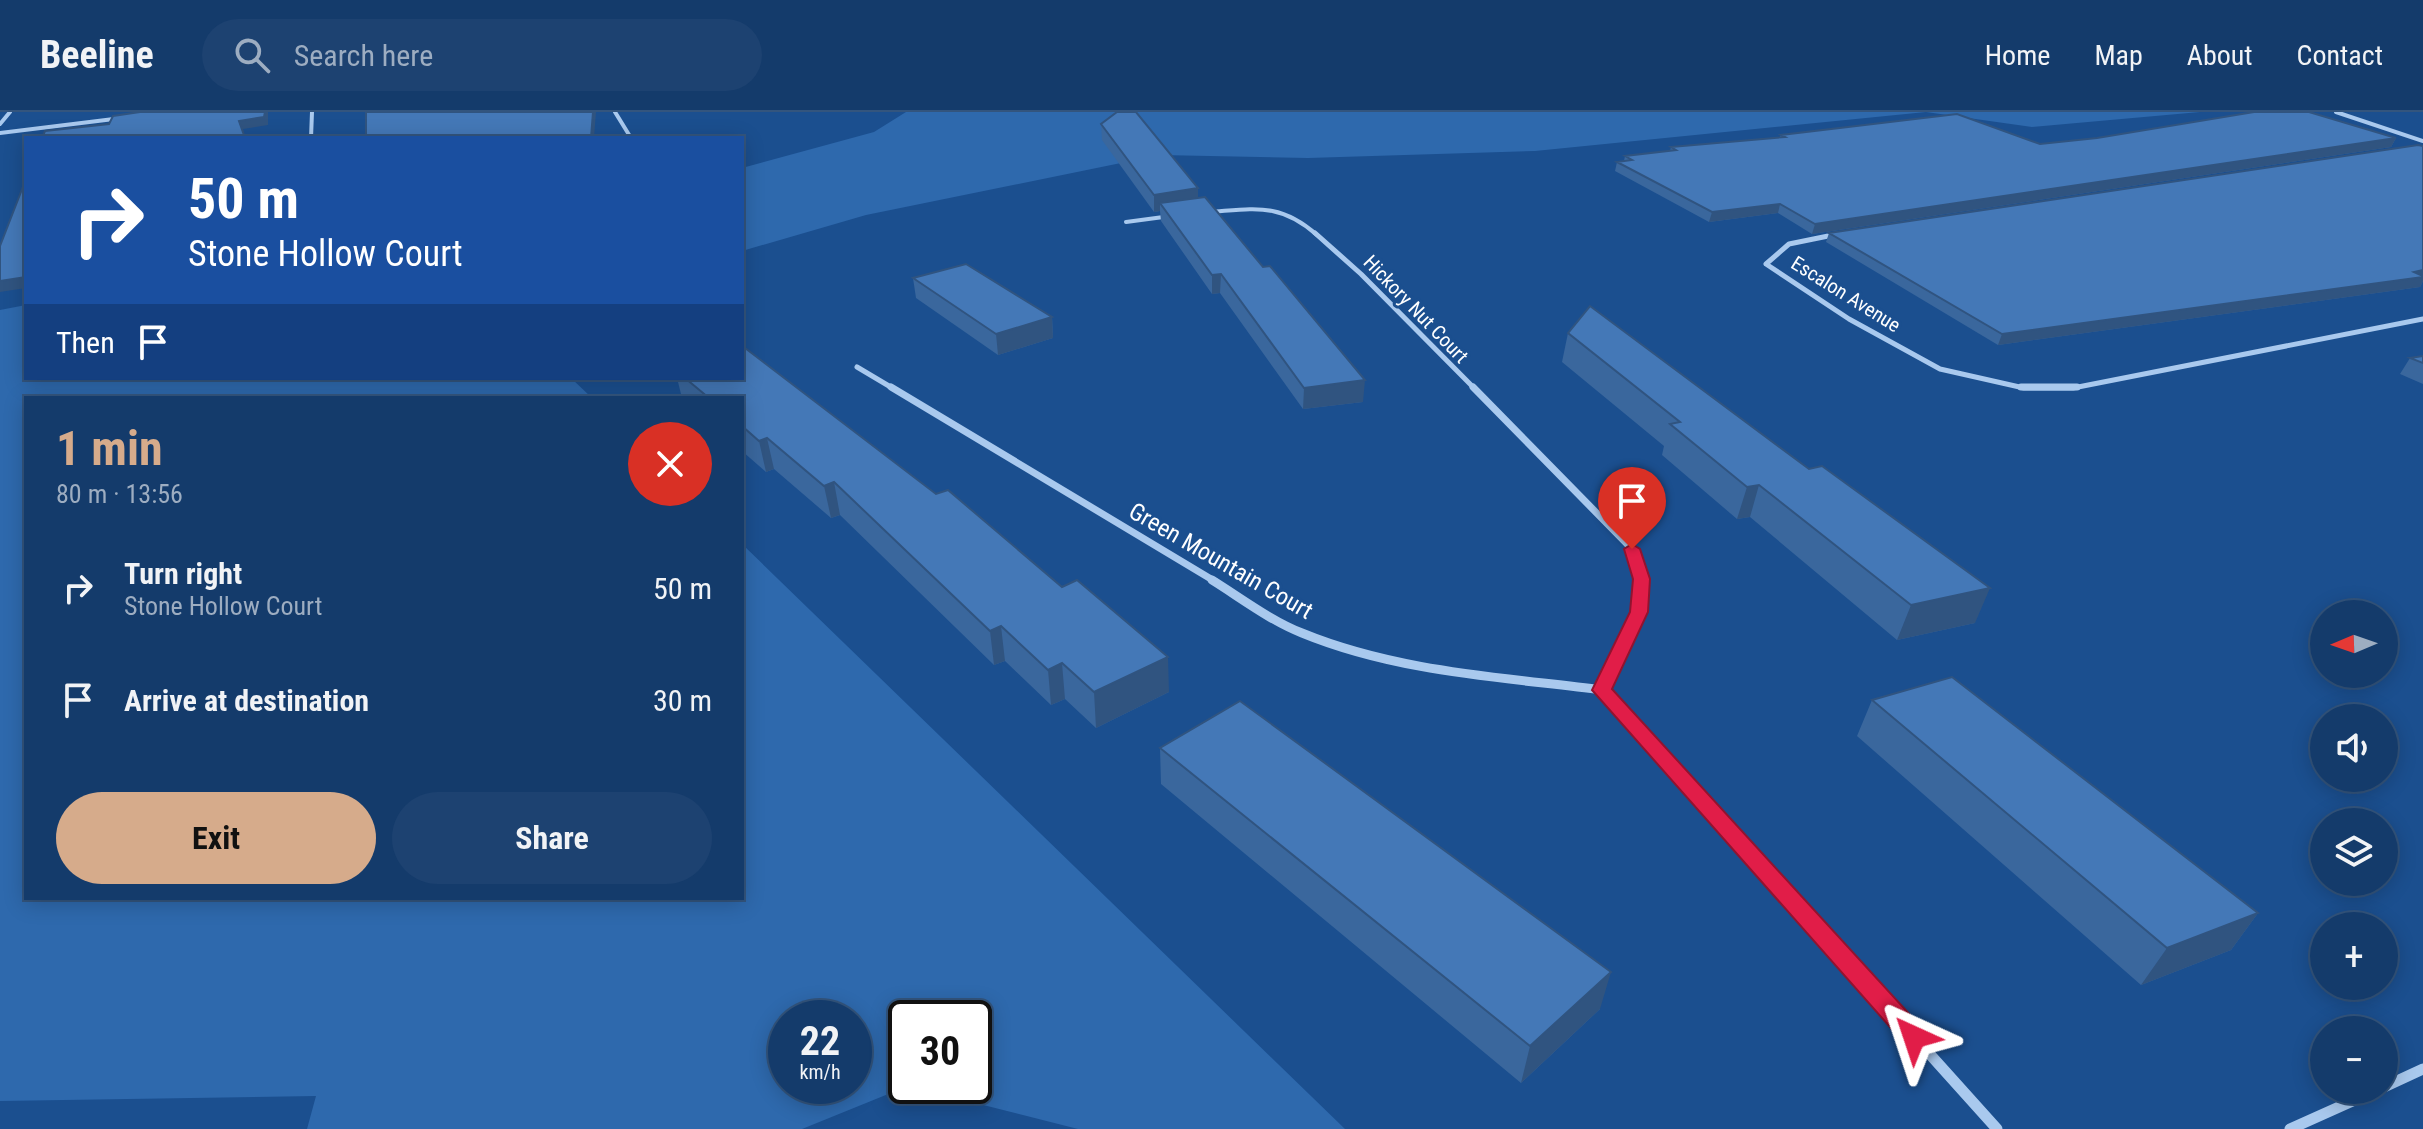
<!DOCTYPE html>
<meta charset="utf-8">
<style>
body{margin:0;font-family:"Roboto Condensed",sans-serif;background:#1d4271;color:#f1f3f6;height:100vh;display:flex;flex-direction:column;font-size:30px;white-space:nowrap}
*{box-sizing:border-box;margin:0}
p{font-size:26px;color:#9dadc1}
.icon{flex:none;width:44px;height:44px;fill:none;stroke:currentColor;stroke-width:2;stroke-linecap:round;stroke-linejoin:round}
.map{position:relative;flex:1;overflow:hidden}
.drawer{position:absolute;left:24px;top:284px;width:720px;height:504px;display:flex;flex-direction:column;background:#143b6b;border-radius:0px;box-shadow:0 4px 20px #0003,0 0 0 2px #33557e}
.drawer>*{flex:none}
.hud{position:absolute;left:24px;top:24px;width:720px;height:244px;border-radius:0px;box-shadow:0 4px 20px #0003,0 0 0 2px #33557e;background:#1a4fa0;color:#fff;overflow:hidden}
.needle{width:52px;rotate:268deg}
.fabs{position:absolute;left:2310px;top:488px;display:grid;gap:16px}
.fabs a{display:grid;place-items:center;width:88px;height:88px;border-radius:50%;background:#143b6b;box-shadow:0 4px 20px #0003,0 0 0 2px #33557e;font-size:40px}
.speed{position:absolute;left:768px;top:888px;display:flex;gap:16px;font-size:40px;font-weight:700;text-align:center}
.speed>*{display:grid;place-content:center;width:104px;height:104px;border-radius:50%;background:#143b6b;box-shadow:0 4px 20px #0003,0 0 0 2px #33557e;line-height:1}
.speed small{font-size:20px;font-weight:400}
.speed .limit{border:4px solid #111;border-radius:12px;background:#fff;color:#111}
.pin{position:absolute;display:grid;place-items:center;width:68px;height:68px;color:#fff;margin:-82px -34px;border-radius:50% 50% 50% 0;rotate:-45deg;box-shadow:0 0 8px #0007}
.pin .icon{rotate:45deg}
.me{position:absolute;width:88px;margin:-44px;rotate:318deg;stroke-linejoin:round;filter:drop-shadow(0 0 6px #0008)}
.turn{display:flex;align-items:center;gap:28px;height:168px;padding:0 32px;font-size:36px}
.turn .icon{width:104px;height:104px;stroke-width:2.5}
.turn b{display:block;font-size:56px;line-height:68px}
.then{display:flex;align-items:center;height:76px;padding:0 32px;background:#0003;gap:16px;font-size:30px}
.round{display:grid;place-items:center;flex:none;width:84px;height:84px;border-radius:42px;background:#1d4271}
.head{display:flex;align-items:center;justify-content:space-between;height:136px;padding:0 32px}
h1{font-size:48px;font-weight:700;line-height:60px;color:#d6ab8b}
.primary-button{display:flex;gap:16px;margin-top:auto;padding:16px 32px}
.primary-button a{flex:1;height:92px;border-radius:48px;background:#d6ab8b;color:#111;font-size:32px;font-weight:700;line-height:92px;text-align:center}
.primary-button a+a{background:#1d4271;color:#f1f3f6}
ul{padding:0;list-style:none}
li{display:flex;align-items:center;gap:24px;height:112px;padding:0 32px}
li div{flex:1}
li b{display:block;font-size:30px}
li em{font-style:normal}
header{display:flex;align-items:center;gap:48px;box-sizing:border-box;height:112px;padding:0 40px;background:#143b6b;border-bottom:2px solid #33557e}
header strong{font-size:38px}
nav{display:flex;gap:44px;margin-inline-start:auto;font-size:28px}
.search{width:560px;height:72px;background:#1d4271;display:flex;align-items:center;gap:20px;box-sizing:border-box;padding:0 28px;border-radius:44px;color:#9dadc1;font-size:30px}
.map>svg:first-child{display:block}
.green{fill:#2e69ad;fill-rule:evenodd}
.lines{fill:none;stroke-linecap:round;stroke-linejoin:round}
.minor-far4{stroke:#a9c9ee;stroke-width:4}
.minor-far3{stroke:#a9c9ee;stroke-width:5}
.minor-far2{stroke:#a9c9ee;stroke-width:7}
.minor-far1{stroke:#a9c9ee;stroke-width:9}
.minor{stroke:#a9c9ee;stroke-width:11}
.wall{fill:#3a679d}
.shaded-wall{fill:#305480}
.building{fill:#4478b7;stroke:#305480;stroke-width:2}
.route{fill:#e11d48;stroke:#92132f;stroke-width:2}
.labels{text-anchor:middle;stroke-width:6;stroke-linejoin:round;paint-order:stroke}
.far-street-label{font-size:20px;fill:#fff;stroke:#1b4f8f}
.street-label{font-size:24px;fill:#fff;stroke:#1b4f8f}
</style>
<header>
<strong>Beeline</strong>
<div class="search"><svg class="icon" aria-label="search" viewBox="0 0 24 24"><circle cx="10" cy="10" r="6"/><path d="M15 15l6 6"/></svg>Search here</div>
<nav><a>Home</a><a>Map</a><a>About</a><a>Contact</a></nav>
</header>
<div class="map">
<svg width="2423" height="1017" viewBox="0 0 2423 1017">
<rect width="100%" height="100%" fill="#1b4f8f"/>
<!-- green -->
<path class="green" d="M 906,0 L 2200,0 L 2032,15 L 1926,0 L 1535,39 L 1308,46 L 1160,43 L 866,103 L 742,139 L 742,56 L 874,20 Z
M 26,193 L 26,266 L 571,266 L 592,286 L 26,286 L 26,786 L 742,786 L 742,432 L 1345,1017 L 1078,1017 L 908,974 L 802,1017 L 307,1017 L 316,984 L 0,989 L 0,198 ZM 786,906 L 854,906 L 854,974 L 786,974 ZM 906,906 L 974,906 L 974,974 L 906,974 Z"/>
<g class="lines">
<!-- minor-far4 -->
<path class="minor-far4" d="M 615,0 L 631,26
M 2336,0 L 2423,29
M 0,12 L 10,0
M 0,21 L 122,6
M 311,26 L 312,0
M 1208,100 C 1255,97 1280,90 1317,123
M 1126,110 L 1171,104
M 1831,123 L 1838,122"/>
<!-- minor-far3 -->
<path class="minor-far3" d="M 1315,121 L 1361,162 L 1475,277
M 1838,122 L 1789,132 L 1766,152 L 1849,207 L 1940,257 L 2024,276 L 2073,276 L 2423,207
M 857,255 L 894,277"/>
<!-- minor-far2 -->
<path class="minor-far2" d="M 891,275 L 1216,470
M 1473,275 L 1632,437 L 1641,470
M 2021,275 L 2077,275"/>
<!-- minor-far1 -->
<path class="minor-far1" d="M 1212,468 C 1241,486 1271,509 1302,521 C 1397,560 1501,565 1602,578
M 1641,468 L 1639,500 L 1602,578 L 1724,713"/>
<!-- minor -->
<path class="minor" d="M 1722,711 L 1997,1017
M 2384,975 L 2423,957
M 2290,1017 L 2377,978"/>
</g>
<!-- wall -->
<path class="wall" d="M 1101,12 L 1198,86 L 1363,290 L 1303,297 L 1220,181 L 1212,182 L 1161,109 L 1160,99 L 1154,100 L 1102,28 Z
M 1781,23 L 2040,32 L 2396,26 L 2391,35 L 1812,122 L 1778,101 L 1709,110 L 1615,59 L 1617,50 L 1624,49 L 1625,44 L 1670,39 L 1671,35 L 1780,25 Z
M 2423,34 L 2423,169 L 2420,175 L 1998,233 L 1826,130 L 1829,121 Z
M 913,166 L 1052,205 L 1053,226 L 998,243 L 916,186 Z
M 1568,221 L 1975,511 L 1897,528 L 1750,405 L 1737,407 L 1662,343 L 1664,334 L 1562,250 Z
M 2423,244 L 2423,272 L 2400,262 L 2410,246 Z
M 677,266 L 742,266 L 1169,580 L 1096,616 L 1065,587 L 1051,593 L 1005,549 L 994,553 L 840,403 L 831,406 L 774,357 L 766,360 L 742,339 L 742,286 L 682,286 Z
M 1872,588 L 2258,801 L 2231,838 L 2141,873 L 1857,624 Z
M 1160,636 L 1600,897 L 1521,971 L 1161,672 Z"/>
<!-- shaded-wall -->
<path class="shaded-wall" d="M 265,0 L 268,0 L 268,13 L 243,17 L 245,26 L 239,9 Z
M 593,0 L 596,0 L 594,26 L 591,26 Z
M 2396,26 L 2391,35 L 1812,122 L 1815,112 Z
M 1198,76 L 1198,93 L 1160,91 L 1160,99 L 1154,100 L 1154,83 Z
M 1780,92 L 1778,101 L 1709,110 L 1712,100 Z
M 2423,158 L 2423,169 L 2420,175 L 1998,233 L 2002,222 Z
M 1221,162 L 1220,181 L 1212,182 L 1212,163 Z
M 26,165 L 26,176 L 0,180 L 0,169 Z
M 1052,205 L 1053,226 L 998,243 L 996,222 Z
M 1365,268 L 1363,290 L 1303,297 L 1304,276 Z
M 767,326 L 774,357 L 766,360 L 759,329 Z
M 834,370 L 840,403 L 831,406 L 824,374 Z
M 1759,373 L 1750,405 L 1737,407 L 1747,375 Z
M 1990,476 L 1975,511 L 1897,528 L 1911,493 Z
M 1001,514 L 1005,549 L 994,553 L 990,519 Z
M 1168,545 L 1169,580 L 1096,616 L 1094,580 Z
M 1062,551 L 1065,587 L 1051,593 L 1048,558 Z
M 2258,801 L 2231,838 L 2141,873 L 2167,836 Z
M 1611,860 L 1600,897 L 1521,971 L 1530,934 Z"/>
<!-- building -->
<path class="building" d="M 140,0 L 265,0 L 264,5 L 239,9 L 245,26 L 42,26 L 45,19 L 109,12 L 113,4 Z
M 366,0 L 593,0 L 591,26 L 366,26 Z
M 1117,0 L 1136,0 L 1198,76 L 1154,83 L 1101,12 Z
M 2254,0 L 2309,0 L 2396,26 L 1815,112 L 1780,92 L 1712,100 L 1617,50 L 1632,48 L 1625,44 L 1676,38 L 1671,35 L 1785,25 L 1781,23 L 1957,2 L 2040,32 L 2097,26 Z
M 2418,33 L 2423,34 L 2423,158 L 2414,160 L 2423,164 L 2423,165 L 2002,222 L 1829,121 Z
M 26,67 L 26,165 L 0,169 L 0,134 Z
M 1205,85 L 1263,155 L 1270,154 L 1365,268 L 1304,276 L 1221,162 L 1212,163 L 1160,91 Z
M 966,152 L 1052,205 L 996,222 L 913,166 Z
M 1590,194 L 1809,357 L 1822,354 L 1990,476 L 1911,493 L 1759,373 L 1747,375 L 1670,312 L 1680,310 L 1568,221 Z
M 745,236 L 936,382 L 948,378 L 1062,475 L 1077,468 L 1168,545 L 1094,580 L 1062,551 L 1048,558 L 1001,514 L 990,519 L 834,370 L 824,374 L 767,326 L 759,329 L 742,314 L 742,286 L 709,286 L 685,266 L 742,266 L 742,237 Z
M 2423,244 L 2423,251 L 2410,246 Z
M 1952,565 L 2258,801 L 2167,836 L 1872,588 Z
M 1240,589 L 1611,860 L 1530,934 L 1160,636 Z"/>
<!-- route -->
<path class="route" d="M 1632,432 L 1640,437 L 1650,467 L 1648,500 L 1612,577 L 1923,917 L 1927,925 L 1923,932 L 1914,936 L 1905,932 L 1592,578 L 1630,500 L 1633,467 L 1624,437 Z"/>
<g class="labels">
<!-- far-street labels -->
<g class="far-street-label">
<text transform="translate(1846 182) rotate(32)" y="7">Escalon Avenue</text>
<text transform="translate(1416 197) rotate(46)" y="7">Hickory Nut Court</text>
</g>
<!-- street labels -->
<g class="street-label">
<text transform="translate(1221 449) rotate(30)" y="8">Green Mountain Court</text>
</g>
</g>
</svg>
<div class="fabs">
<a><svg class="needle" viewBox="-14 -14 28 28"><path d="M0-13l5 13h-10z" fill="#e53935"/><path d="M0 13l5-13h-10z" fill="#9dadc1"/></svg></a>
<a><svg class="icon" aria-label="sound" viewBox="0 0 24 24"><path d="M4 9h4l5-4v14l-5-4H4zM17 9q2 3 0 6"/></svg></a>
<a><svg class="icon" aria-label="layers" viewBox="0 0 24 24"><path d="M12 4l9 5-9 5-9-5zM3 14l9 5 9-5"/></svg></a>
<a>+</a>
<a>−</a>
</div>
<div class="speed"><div>22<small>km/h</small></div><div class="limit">30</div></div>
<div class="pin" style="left:1632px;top:437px;background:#d93025"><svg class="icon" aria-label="arrive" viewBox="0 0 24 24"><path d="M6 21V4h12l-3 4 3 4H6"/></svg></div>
<svg class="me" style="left:1914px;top:925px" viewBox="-20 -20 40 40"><path d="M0-17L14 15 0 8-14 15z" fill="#e11d48" stroke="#fff" stroke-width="4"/></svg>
<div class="hud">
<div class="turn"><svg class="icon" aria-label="right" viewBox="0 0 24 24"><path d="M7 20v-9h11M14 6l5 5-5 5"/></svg><div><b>50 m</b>Stone Hollow Court</div></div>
<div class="then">Then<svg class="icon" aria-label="arrive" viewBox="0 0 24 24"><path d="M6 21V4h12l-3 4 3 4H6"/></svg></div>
</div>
<section class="drawer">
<div class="head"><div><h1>1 min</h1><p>80 m · 13:56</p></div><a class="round" style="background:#d93025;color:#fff"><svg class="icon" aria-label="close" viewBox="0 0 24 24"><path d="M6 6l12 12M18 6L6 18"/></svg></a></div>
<ul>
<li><svg class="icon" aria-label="right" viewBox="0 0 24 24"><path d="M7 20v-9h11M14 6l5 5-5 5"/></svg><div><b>Turn right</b><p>Stone Hollow Court</p></div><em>50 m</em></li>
<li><svg class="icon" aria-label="arrive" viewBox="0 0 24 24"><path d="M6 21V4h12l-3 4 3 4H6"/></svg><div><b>Arrive at destination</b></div><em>30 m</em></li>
</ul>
<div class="primary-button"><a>Exit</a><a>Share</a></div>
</section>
</div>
